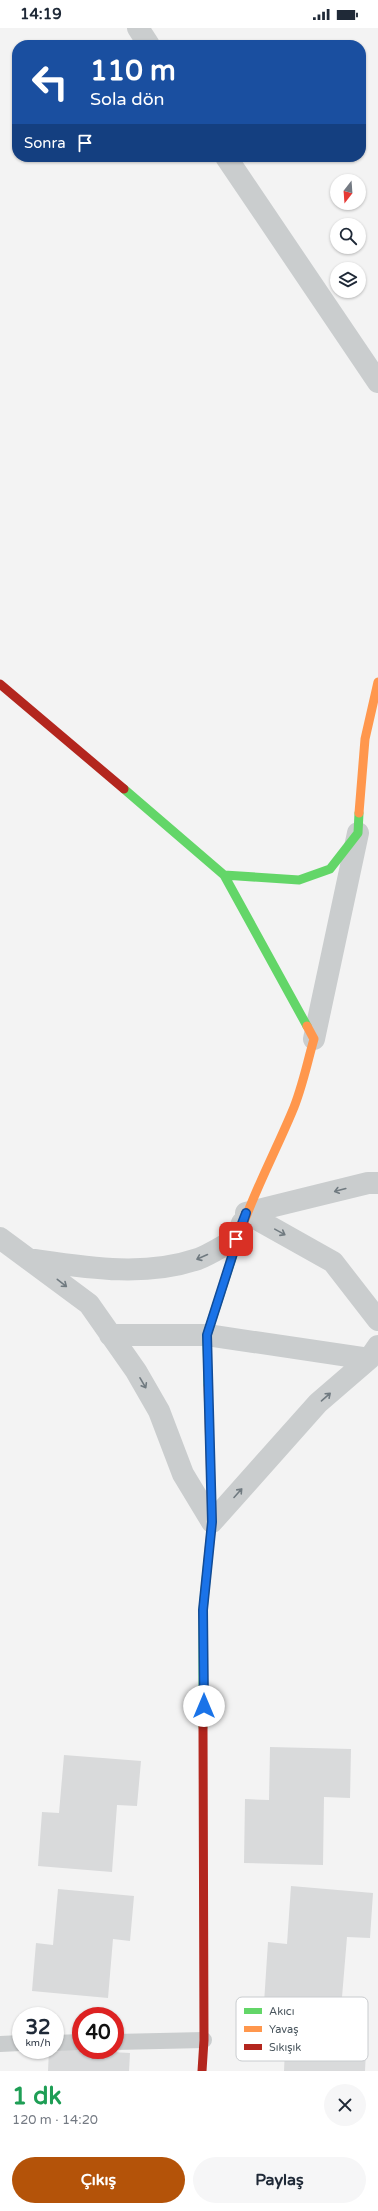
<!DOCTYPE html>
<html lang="tr">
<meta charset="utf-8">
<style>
body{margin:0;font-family:"Varela Round",sans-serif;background:#f6f6f7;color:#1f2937;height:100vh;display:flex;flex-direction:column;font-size:15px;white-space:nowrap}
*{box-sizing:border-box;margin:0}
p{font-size:13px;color:#747a83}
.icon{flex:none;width:22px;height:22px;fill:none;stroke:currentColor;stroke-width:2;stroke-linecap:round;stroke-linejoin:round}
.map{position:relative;height:2043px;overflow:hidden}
.side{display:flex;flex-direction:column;background:#fff;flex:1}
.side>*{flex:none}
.top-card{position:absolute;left:12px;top:12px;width:354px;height:122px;border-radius:16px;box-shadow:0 1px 3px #0004;background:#1a4fa0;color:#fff;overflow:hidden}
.needle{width:26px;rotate:197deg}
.tools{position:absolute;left:330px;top:146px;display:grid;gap:8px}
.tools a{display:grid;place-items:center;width:36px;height:36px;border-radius:50%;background:#fff;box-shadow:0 1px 3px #0004;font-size:20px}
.speed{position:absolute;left:12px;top:1979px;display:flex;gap:8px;font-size:20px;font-weight:700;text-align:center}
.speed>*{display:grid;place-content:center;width:52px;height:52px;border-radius:50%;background:#fff;box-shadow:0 1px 3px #0004;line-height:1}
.speed small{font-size:10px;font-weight:400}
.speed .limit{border:6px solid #d22;background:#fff;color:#111}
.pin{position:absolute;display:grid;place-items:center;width:34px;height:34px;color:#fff;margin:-17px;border-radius:8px;box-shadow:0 2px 6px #0006}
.me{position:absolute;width:44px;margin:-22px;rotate:0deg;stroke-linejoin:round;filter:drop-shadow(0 0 3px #0008)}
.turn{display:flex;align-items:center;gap:14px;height:84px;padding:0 12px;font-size:18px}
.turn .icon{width:52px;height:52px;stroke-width:2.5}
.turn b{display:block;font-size:28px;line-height:34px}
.then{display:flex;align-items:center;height:38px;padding:0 12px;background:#0003;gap:8px;font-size:15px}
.round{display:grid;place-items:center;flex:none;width:42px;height:42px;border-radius:21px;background:#f6f6f7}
.headline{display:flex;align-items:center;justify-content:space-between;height:68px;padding:0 12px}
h1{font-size:24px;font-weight:700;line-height:30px;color:#1e9e55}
.button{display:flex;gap:8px;margin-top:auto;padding:8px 12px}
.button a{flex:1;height:46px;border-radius:24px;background:#b45309;color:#fff;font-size:16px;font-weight:700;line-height:46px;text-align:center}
.button a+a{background:#f6f6f7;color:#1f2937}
.status{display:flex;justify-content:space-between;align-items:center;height:28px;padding:0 20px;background:#fff;direction:ltr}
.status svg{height:11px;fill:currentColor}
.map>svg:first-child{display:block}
.building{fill:#d9dadb}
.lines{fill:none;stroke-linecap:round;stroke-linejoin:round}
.lane{stroke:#cacdce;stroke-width:16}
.street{stroke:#cacdce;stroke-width:22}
.fast{stroke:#63d668;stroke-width:9}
.slow{stroke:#ff974d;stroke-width:9}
.jam{stroke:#b3261e;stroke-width:9}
.oneway{stroke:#707a80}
.route-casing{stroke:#114b97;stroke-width:10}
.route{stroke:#1a73e8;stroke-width:7}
.key{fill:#fff;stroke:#c9cccf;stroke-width:1}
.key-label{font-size:11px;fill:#4a565e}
</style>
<div class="status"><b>14:19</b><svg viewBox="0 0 49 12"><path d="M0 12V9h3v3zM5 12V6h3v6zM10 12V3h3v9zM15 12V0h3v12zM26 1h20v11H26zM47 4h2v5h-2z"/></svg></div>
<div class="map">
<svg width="378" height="2043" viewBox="0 0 378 2043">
<rect width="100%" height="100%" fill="#f3f3f3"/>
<!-- building -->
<path class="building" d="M 270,1719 L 351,1721 L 350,1770 L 324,1769 L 323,1837 L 244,1835 L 245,1771 L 269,1772 Z
M 64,1727 L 141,1733 L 137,1778 L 117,1777 L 112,1844 L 38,1838 L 42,1784 L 59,1785 Z
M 291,1858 L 373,1865 L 370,1910 L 347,1909 L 341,1981 L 264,1975 L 268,1914 L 287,1916 Z
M 58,1861 L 134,1868 L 130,1913 L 113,1911 L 108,1970 L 32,1963 L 36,1915 L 53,1917 Z
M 286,1998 L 367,2002 L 365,2043 L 284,2043 Z
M 55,2021 L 130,2025 L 129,2043 L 48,2043 L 49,2022 Z"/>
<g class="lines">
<!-- lane -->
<path class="lane" d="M 115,2014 L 204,2012
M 55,2015 L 81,2014
M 0,2016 L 21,2015"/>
<!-- street -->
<path class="street" d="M 138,0 L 149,17
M 226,129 L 378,354
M 314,1011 L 358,805
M 246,1185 L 333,1234 L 378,1292
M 246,1185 L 368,1155 L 378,1155
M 0,1210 L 89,1276 L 136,1343 L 159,1383 L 183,1446 L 212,1494 L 318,1375 L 369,1331 L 378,1318
M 34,1232 C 89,1240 145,1249 198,1231 C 211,1226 224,1217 236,1211 L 242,1195
M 110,1307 L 207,1307 L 369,1331"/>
<!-- fast -->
<path class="fast" d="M 124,761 L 224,847 L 307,998
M 224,847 L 299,852 L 330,841 L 358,805 L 359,785
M 208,1357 L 207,1307 L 238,1211
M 203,1699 L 203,1582 L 208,1532"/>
<!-- slow -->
<path class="slow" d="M 359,785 L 365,711 L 378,654
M 238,1211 C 252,1167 274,1127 292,1084 C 302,1061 307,1035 314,1011 L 307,998
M 208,1532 L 212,1494 L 208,1357"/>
<!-- jam -->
<path class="jam" d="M 0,656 L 124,761
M 202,2043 L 204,2012 L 203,1699"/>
</g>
<!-- one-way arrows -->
<defs><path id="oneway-shaft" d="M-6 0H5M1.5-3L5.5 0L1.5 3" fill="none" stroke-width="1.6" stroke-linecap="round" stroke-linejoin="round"/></defs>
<g class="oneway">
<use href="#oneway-shaft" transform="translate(340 1162) rotate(165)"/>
<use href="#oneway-shaft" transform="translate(280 1204) rotate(29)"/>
<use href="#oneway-shaft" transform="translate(202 1229) rotate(156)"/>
<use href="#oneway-shaft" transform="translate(62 1255) rotate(38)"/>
<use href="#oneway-shaft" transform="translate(143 1355) rotate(60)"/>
<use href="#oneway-shaft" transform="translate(326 1369) rotate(-41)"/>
<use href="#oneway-shaft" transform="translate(238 1465) rotate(-48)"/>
</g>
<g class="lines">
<!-- route casing -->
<g class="route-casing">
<path id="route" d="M 204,1678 L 203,1582 L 212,1494 L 207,1307 L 246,1185 L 236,1211"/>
</g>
<!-- route -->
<use href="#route" class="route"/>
</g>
<!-- legend -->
<rect x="236" y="1969" width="132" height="64" rx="6" class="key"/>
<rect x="244" y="1980" width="18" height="6" fill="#63d668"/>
<rect x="244" y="1998" width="18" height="6" fill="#ff974d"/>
<rect x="244" y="2016" width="18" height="6" fill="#b3261e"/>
<g class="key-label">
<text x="269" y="1987">Akıcı</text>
<text x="269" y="2005">Yavaş</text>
<text x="269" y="2023">Sıkışık</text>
</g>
</svg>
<div class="tools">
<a><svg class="needle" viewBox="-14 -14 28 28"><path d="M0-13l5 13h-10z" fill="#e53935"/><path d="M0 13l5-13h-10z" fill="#747a83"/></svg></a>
<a><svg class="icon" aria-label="search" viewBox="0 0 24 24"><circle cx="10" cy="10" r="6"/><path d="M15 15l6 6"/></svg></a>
<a><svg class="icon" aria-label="layers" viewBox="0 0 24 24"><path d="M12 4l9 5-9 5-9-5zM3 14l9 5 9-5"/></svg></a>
</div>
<div class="speed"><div>32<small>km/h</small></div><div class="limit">40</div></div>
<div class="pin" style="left:236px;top:1211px;background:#d93025"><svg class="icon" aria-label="arrive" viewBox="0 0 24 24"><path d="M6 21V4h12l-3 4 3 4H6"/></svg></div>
<svg class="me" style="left:204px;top:1678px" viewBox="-20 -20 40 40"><circle r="19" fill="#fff"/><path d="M0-13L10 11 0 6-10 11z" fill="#1a73e8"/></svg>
<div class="top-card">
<div class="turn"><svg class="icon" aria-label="left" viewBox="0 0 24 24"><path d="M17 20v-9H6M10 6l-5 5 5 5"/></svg><div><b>110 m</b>Sola dön</div></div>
<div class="then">Sonra<svg class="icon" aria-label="arrive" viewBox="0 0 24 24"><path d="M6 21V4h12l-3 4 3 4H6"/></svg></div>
</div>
</div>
<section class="side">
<div class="headline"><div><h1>1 dk</h1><p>120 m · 14:20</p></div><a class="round"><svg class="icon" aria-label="close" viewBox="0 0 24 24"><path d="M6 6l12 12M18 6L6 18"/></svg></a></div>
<div class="button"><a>Çıkış</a><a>Paylaş</a></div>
</section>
